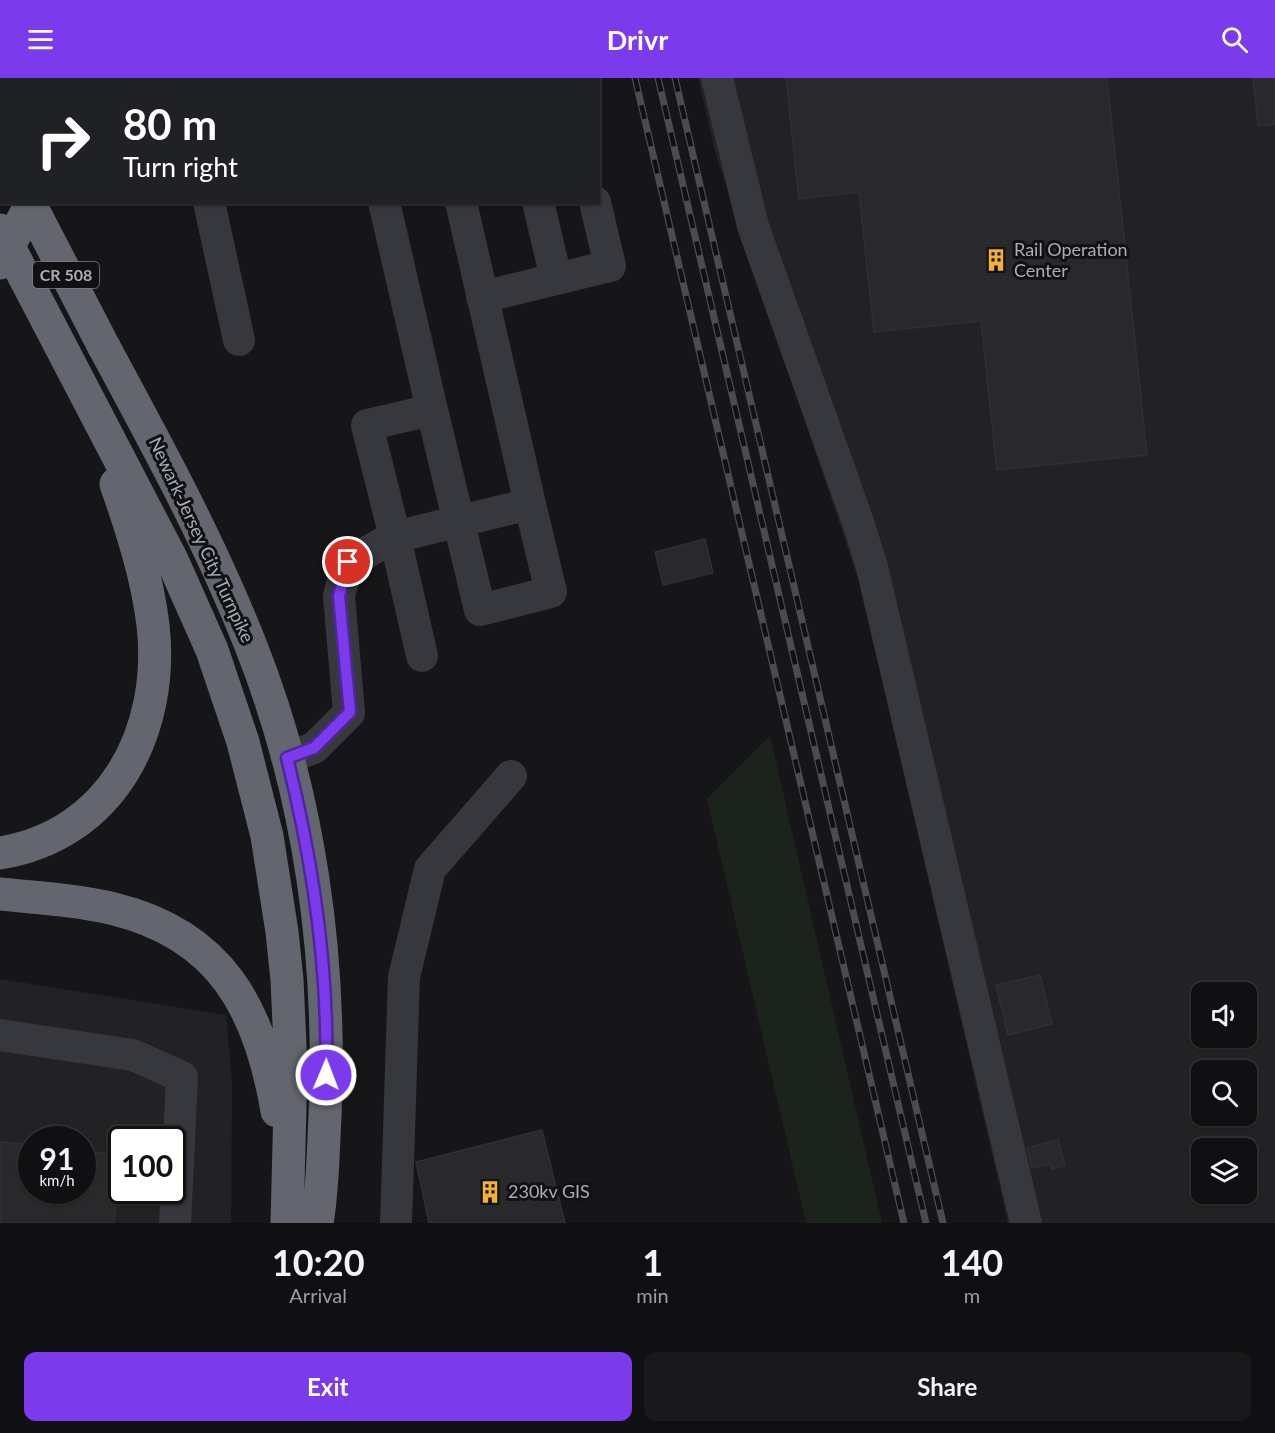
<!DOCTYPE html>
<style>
body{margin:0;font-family:Lato,sans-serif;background:#19191b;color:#f1f3f6;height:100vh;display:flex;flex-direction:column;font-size:22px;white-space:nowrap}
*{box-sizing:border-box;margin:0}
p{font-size:20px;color:#9c9d9f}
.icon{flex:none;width:33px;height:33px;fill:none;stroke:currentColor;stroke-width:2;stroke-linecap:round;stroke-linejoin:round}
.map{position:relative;height:1145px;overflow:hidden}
.panel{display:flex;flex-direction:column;background:#101012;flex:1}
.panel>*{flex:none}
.hud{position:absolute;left:0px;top:0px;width:600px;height:126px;box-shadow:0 2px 4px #0004,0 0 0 2px #303032;background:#202124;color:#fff;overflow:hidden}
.fabs{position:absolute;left:1191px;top:904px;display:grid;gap:12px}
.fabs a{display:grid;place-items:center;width:66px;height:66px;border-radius:12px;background:#101012;box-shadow:0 2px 4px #0004,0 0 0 2px #303032;font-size:30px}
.speed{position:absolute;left:18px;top:1048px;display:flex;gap:12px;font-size:30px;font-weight:700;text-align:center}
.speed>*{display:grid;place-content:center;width:78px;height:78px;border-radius:50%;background:#101012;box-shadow:0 2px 4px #0004,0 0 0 2px #303032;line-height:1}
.speed small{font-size:15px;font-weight:400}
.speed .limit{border:3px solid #111;border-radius:9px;background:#fff;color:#111}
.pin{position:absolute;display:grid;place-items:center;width:51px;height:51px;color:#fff;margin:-26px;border:3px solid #fff;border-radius:50%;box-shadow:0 2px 6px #0007}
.me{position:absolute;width:66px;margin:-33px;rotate:1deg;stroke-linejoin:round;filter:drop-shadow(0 0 4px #0008)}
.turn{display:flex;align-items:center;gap:21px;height:126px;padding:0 24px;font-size:27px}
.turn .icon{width:78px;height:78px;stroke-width:2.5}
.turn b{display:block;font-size:42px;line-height:51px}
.eta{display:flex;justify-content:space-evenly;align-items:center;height:102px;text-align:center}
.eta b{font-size:36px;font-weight:700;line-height:42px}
.primary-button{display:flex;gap:12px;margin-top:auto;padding:12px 24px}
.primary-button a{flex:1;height:69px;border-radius:12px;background:#7c3aed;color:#fff;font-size:24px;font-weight:700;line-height:69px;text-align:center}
.primary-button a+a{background:#19191b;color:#f1f3f6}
header{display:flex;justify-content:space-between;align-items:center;height:78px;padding:0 24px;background:#7c3aed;color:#fff;font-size:27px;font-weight:700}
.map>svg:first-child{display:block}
.built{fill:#222225;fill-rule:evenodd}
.green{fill:#1c231d}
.building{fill:#29292c;stroke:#303034;stroke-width:1.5}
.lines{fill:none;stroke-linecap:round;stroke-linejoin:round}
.path{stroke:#3d3f44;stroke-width:4;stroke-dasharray:3 4.5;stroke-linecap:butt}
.minor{stroke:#37383d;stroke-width:32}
.highway{stroke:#63666e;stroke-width:33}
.rail-casing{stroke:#4a4c52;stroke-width:7}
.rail{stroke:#111113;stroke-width:4.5;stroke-dasharray:14;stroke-linecap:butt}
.highway-bridge{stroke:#63666e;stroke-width:33}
.route-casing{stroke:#51269a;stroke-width:15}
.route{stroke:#7c3aed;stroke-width:10}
.labels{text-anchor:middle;stroke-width:6;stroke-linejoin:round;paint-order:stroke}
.shield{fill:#111113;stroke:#7b7e86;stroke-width:1.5}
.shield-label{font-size:16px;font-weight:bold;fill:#a8adb8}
.poi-label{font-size:18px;fill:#a8adb8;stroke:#111113;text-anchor:start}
.street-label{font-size:18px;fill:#a8adb8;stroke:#111113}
</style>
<header><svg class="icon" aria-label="menu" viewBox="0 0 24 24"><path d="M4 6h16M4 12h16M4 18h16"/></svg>Drivr<svg class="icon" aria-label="search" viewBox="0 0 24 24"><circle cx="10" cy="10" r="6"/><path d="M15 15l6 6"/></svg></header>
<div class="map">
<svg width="1275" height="1145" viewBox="0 0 1275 1145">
<rect width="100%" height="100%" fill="#161618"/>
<!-- built -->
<path class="built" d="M 698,0 L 1275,0 L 1275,1145 L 1008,1145 L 859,504 L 716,78 ZM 1202,915 L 1246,915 L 1246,960 L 1202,960 ZM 1202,993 L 1246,993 L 1246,1038 L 1202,1038 ZM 1202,1071 L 1246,1071 L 1246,1116 L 1202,1116 Z
M 0,901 L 226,937 L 232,1004 L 231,1145 L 0,1145 ZM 32,1062 L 82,1062 L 82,1113 L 32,1113 ZM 122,1062 L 172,1062 L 172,1113 L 122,1113 Z"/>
<!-- green -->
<path class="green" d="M 770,658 L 882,1145 L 806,1145 L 707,721 Z"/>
<!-- building -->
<path class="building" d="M 786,0 L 1107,0 L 1147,377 L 997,392 L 981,243 L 874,254 L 859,114 L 799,121 Z
M 1253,0 L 1275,0 L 1275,46 L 1258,48 Z
M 705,461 L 713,495 L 663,507 L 655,474 Z
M 1040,897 L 1052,946 L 1008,957 L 996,907 Z
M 542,1052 L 565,1145 L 429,1145 L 416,1084 Z
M 1058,1062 L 1065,1088 L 1052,1091 L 1050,1086 L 1032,1090 L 1027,1070 Z
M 0,1064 L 32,1067 L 32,1113 L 82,1113 L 82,1073 L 121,1077 L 114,1145 L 0,1145 Z"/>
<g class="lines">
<!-- path -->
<path class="path" d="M 556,0 L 556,2"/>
<!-- minor -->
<path class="minor" d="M 429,0 L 430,2
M 509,0 L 509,2
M 717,0 L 753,148 L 858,444 L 872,489 L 1026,1145
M 209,124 L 239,262
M 461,124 L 530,426
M 538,124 L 556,200
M 482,219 L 610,188 L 595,124
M 422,578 L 395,459 L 530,426 L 551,514 L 480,532 L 432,332
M 287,680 L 314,670 L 349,635 L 339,518 L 348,484 L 395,459 L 367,347 L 432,332 L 384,124
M 0,957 L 133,977 L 182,999 L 175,1145
M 396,1145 L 404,899 L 430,791 L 511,698"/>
<!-- highway -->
<path class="highway" d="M 53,2 L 54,0
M 114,2 L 115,0
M 0,70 L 2,73
M 0,107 L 2,105
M 0,185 L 32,124
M 24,198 L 172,482 L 212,572 L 243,664 L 267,758 L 282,854 L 287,902 L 291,989 L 287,1145
M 104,269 C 157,367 210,464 251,568 C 310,717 332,880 325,1039 C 323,1074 323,1110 317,1145
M 0,775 C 112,757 165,653 153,547 C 147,498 132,452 116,406
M 0,816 C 38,820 77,822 114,831 C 221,857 260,931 277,1033"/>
<!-- rail casing -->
<g class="rail-casing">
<path id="rail" d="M 635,0 L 904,1145
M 658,0 L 926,1145
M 675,0 L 943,1145"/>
</g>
<!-- rail -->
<use href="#rail" class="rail"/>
<!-- highway-bridge -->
<path class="highway-bridge" d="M 29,124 L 104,269
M 0,152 L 24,198"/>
</g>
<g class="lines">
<!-- route casing -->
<g class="route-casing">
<path id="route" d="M 326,997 C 329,889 313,784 287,680 L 314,670 L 350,634 L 339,518 L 348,484"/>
</g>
<!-- route -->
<use href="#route" class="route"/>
</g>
<!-- icons -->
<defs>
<g id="building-bare" transform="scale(1.8)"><path d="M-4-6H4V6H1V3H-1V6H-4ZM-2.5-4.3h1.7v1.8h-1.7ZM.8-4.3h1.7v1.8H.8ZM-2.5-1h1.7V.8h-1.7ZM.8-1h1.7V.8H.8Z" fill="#f2b134" stroke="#111113" stroke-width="2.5" paint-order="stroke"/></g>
</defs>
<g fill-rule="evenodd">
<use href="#building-bare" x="996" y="182"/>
<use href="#building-bare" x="490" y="1114"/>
</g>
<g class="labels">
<!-- shield labels -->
<rect class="shield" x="33" y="184" width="66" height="26" rx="4.5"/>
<g class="shield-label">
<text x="66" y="203">CR 508</text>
</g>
<!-- poi labels -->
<g class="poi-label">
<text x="1014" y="178">Rail Operation<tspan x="1014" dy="21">Center</tspan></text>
<text x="508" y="1120">230kv GIS</text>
</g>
<!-- street labels -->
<g class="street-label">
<text transform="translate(201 462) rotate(65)" y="6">Newark-Jersey City Turnpike</text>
</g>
</g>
</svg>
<div class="fabs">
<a><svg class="icon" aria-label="sound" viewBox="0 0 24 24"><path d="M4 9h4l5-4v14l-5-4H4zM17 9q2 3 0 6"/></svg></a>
<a><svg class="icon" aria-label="search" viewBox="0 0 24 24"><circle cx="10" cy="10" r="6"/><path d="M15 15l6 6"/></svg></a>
<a><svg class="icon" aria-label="layers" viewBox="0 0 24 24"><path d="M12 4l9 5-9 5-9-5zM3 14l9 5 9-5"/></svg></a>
</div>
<div class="speed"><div>91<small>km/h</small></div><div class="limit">100</div></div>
<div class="pin" style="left:348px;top:484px;background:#d93025"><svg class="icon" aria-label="arrive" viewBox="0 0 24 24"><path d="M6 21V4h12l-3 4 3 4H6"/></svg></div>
<svg class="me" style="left:326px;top:997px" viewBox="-20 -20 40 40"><circle r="17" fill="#7c3aed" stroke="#fff" stroke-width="3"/><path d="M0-11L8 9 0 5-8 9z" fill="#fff"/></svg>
<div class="hud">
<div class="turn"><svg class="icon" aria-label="right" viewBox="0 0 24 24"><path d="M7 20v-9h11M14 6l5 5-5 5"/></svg><div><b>80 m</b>Turn right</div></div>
</div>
</div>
<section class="panel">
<div class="eta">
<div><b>10:20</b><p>Arrival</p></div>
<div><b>1</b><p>min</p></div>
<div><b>140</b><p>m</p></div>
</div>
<div class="primary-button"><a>Exit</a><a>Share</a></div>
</section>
